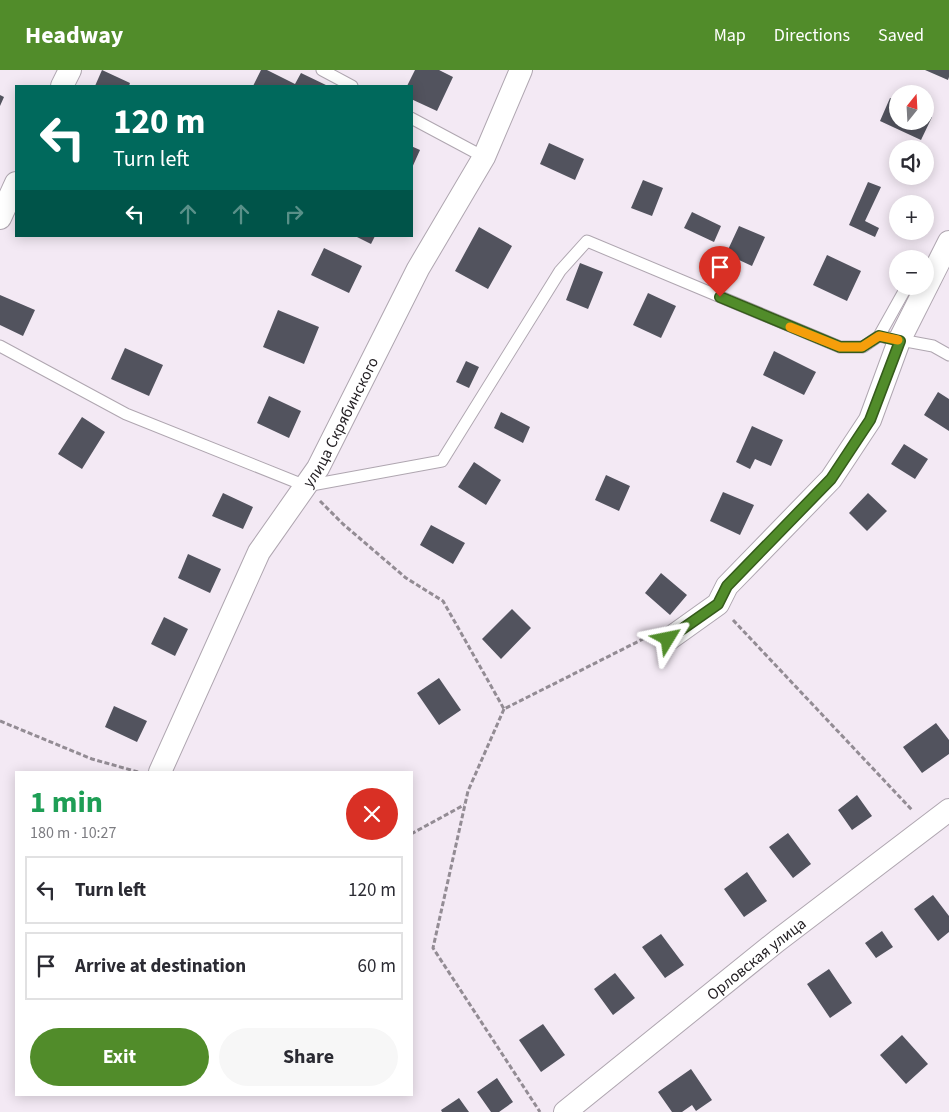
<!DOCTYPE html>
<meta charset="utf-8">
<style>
body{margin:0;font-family:"Source Sans 3",sans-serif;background:#f7f7f7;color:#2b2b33;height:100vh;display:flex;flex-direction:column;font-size:19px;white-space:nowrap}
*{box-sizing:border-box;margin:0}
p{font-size:16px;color:#7c7c81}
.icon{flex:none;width:28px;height:28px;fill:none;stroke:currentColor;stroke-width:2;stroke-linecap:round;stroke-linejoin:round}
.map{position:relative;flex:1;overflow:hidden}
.panel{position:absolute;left:15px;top:701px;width:398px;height:325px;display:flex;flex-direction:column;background:#fff;border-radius:0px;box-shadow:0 2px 12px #0003}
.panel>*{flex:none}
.hud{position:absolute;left:15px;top:15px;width:398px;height:152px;border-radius:0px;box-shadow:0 2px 12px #0003;background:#00695c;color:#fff;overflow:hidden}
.needle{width:32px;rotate:18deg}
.controls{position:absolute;left:889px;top:15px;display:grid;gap:10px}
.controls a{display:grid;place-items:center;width:45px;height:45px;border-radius:50%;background:#fff;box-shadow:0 2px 12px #0003;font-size:25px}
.pin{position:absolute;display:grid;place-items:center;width:42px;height:42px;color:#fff;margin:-51px -21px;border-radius:50% 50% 50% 0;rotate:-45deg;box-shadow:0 0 5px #0007}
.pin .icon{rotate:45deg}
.me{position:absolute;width:55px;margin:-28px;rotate:55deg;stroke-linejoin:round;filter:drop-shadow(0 0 4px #0008)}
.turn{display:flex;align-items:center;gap:18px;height:105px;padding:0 15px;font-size:22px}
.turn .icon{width:65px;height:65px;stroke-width:2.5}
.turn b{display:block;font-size:35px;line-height:42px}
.lanes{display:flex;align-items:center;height:48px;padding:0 15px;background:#0003;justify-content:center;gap:25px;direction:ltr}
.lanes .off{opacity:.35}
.round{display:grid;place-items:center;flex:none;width:52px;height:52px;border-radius:26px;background:#f7f7f7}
.summary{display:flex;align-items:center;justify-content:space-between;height:85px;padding:0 15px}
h1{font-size:30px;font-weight:700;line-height:38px;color:#1e9e55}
.action{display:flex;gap:10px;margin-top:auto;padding:10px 15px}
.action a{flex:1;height:58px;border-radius:30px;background:#518c2a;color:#fff;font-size:20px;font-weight:700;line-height:58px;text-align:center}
.action a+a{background:#f7f7f7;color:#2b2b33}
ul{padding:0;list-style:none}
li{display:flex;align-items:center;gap:15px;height:68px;margin:0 10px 8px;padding:0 5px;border:2px solid #e1e1e2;border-radius:0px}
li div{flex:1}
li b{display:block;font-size:19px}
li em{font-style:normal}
header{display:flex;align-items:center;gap:30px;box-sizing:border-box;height:70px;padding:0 25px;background:#518c2a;color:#fff}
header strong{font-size:24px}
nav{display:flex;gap:28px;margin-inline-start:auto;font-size:18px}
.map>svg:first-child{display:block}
.building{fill:#52535e}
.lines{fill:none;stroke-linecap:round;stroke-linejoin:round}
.lane-casing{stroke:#afa6b0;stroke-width:13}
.street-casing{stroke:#afa6b0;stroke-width:24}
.path{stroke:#938c94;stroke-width:3;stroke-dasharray:5 2.5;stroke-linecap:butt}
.lane{stroke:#fff;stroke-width:11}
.street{stroke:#fff;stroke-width:22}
.route-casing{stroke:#355b1b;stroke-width:12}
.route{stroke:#518c2a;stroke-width:9}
.slow{stroke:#f59e0b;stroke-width:9}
.labels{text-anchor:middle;stroke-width:5;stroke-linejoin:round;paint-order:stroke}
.street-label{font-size:16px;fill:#242024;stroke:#fef8fe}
</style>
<header>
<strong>Headway</strong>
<nav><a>Map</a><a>Directions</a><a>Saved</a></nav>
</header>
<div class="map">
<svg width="949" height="1042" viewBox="0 0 949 1042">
<rect width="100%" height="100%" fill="#f3e9f4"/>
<!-- building -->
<path class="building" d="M 102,0 L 130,13 L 129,16 L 95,16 Z
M 261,0 L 267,0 L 295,14 L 301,3 L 328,16 L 253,16 Z
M 415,0 L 439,0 L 453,7 L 437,41 L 411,29 L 411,16 L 407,16 Z
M 925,0 L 949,0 L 949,7 L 948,10 Z
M 0,25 L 4,27 L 0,36 Z
M 890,28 L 898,31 L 898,51 L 925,51 L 925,44 L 932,47 L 921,70 L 880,51 Z
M 549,73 L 584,89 L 575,110 L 540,94 Z
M 411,76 L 420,80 L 411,100 Z
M 643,110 L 663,118 L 652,146 L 631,138 Z
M 868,112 L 881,117 L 865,151 L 879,158 L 875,167 L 849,155 Z
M 692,142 L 721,156 L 714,172 L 684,158 Z
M 739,156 L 765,167 L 752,196 L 726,184 Z
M 479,157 L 512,176 L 488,219 L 455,201 Z
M 355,166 L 375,166 L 371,174 Z
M 324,178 L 362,196 L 349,223 L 311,205 Z
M 827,185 L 861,201 L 847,231 L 813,215 Z
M 580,193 L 603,202 L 588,239 L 566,230 Z
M 648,223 L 676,236 L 661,268 L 633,255 Z
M 0,225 L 35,240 L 23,266 L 0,255 Z
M 278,240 L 319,257 L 304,294 L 263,277 Z
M 125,278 L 163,295 L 149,326 L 111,309 Z
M 774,281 L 816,302 L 804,325 L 763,305 Z
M 466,291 L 479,297 L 469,318 L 456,312 Z
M 938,322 L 949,329 L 949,361 L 924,345 Z
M 269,326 L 301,341 L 289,368 L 257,353 Z
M 501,342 L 530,357 L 523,373 L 494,358 Z
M 82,347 L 105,362 L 82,399 L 58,384 Z
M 752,356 L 783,370 L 771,396 L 755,389 L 750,399 L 736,392 Z
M 904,374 L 928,389 L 915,409 L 891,394 Z
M 474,392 L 501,410 L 486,435 L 458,417 Z
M 606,405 L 630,416 L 619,441 L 595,430 Z
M 723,422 L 754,435 L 740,465 L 710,451 Z
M 223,423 L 253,437 L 243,459 L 212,446 Z
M 868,423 L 887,441 L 867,461 L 849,443 Z
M 431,455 L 465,473 L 453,494 L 420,475 Z
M 188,484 L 221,499 L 210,523 L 178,508 Z
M 661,503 L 687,525 L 670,545 L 645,523 Z
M 512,539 L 531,558 L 501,589 L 482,569 Z
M 164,547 L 188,559 L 175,586 L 151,574 Z
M 439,608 L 461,640 L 439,655 L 417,623 Z
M 114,636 L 147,651 L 137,672 L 105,657 Z
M 936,653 L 949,670 L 949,684 L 922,703 L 903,677 Z
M 857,725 L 872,746 L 852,760 L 838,740 Z
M 788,763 L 811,794 L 793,808 L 769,777 Z
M 747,802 L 767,831 L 744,847 L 724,819 Z
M 933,825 L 949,846 L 949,862 L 938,871 L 914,839 Z
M 882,861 L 893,877 L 876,888 L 865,873 Z
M 661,864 L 684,895 L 665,908 L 642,877 Z
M 829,899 L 852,933 L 830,948 L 807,914 Z
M 615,903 L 635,928 L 613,945 L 594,919 Z
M 543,954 L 565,985 L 541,1002 L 519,970 Z
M 902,965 L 928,994 L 906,1014 L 880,985 Z
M 691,999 L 712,1030 L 696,1041 L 692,1035 L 682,1042 L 672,1042 L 658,1022 Z
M 497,1008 L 513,1032 L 499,1042 L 491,1042 L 477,1022 Z
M 459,1028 L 469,1042 L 442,1042 L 441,1040 Z"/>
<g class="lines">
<!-- lane casing -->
<g class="lane-casing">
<path id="lane" d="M 322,0 L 352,16
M 411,48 L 484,87
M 879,266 L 907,216
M 0,276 L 126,344 L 306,416 L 442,391 L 560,201 L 587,171 L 840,277 L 863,277 L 879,266 L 933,276 L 949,285"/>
</g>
<!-- street casing -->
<g class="street-casing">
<g id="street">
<path d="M 62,16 L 70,0"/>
<path d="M 0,148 L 16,113"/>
<path d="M 669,569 L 718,534 L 727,516 L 831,409 L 870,350 L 899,271 L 949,172"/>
<path id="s1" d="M 160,702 L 259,482 L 318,398 L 418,199 L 484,87 L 521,0"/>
<path id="s2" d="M 565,1042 L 777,871 L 949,740"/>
</g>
</g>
<!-- path -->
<path class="path" d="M 320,431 L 343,454 L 406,508 L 443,531 L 504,639 L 647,567
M 733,550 L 912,740
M 504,639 L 468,721 L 433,878 L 540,1042
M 0,651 L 92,689 L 138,702
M 411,764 L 464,735"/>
<!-- lane -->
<use href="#lane" class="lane"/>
<!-- street -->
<use href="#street" class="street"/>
</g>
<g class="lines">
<!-- route casing -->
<g class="route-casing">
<path id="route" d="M 668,569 L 718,534 L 727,516 L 831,409 L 870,350 L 900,271 L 879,266 L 862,277 L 840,277 L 720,227"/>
</g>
<!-- route -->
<use href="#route" class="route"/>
<!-- slow -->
<path class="slow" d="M 790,257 L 840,277 L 862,277 L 879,266 L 898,270"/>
</g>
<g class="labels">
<!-- street labels -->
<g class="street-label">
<text dy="6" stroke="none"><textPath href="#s1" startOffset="395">улица Скрябинского</textPath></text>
<text dy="6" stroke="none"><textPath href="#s2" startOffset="245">Орловская улица</textPath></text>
</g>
</g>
</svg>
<div class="controls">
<a><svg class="needle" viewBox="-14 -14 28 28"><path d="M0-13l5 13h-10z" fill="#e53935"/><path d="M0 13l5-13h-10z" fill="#7c7c81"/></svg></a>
<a><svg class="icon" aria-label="sound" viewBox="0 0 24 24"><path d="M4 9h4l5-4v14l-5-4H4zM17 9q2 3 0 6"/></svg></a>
<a>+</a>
<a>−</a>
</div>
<div class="pin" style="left:720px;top:227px;background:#d93025"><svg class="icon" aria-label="arrive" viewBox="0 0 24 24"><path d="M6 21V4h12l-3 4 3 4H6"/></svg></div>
<svg class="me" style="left:668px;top:569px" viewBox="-20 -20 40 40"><path d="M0-17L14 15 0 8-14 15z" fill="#518c2a" stroke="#fff" stroke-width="4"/></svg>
<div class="hud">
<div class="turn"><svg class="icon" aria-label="left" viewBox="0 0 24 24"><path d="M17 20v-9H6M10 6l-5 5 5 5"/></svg><div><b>120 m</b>Turn left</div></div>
<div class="lanes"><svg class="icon" aria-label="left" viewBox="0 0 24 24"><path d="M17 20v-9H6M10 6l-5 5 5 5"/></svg><svg class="icon off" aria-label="ahead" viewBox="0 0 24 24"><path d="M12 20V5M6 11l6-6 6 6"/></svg><svg class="icon off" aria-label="ahead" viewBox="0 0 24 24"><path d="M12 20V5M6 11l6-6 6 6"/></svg><svg class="icon off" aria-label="right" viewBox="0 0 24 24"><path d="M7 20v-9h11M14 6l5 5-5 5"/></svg></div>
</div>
<section class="panel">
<div class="summary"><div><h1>1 min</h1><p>180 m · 10:27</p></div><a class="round" style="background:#d93025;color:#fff"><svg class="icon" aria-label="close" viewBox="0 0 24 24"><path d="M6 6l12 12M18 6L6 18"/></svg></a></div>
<ul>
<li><svg class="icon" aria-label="left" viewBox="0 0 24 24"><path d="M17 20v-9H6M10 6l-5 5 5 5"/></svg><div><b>Turn left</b></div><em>120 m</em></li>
<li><svg class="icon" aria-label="arrive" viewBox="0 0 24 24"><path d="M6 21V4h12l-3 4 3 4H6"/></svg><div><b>Arrive at destination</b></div><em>60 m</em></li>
</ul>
<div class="action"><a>Exit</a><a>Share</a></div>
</section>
</div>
